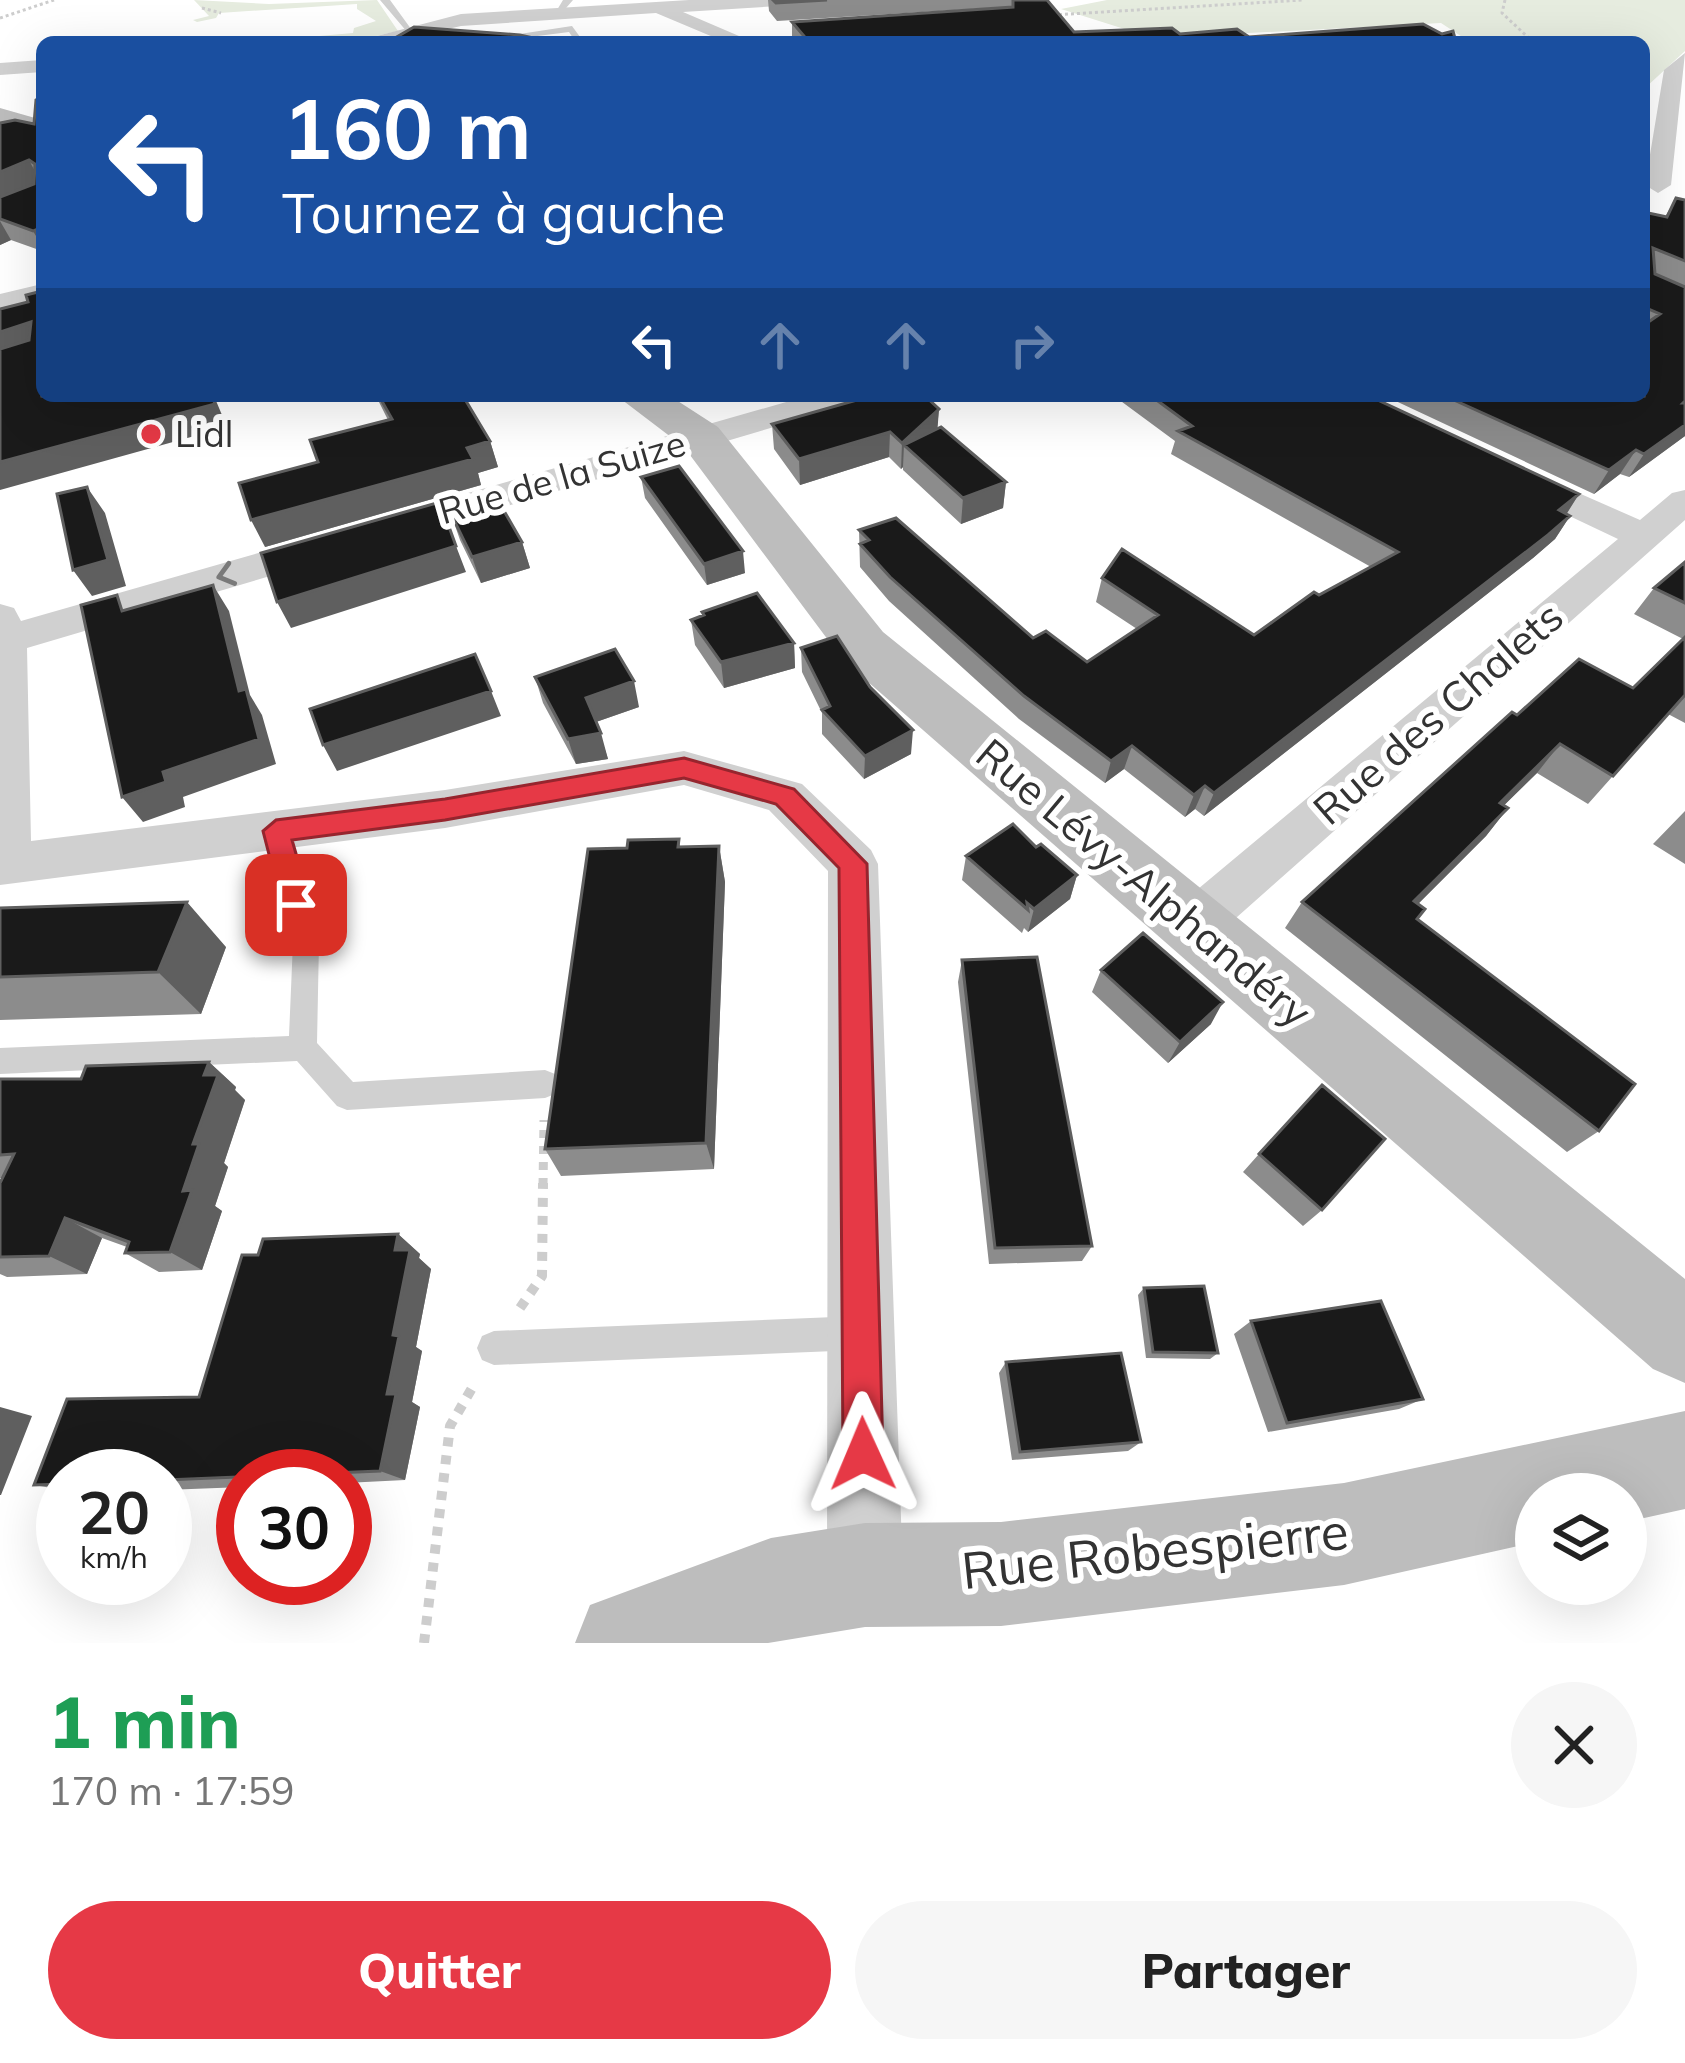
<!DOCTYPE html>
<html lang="fr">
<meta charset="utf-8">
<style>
body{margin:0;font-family:Mulish,sans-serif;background:#f6f6f6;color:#222;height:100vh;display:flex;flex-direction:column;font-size:45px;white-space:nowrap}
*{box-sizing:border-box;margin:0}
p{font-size:39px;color:#767676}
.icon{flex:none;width:66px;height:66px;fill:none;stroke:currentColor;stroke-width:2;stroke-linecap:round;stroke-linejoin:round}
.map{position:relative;height:1643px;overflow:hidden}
.sheet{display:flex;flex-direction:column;background:#fff;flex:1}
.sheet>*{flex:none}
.hud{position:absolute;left:36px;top:36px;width:1614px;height:366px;border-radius:18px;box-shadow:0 12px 48px #0002;background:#1a4fa0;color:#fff;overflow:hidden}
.fabs{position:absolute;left:1515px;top:1473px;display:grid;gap:24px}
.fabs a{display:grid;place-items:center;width:132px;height:132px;border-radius:50%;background:#fff;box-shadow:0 12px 48px #0002;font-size:60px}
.speed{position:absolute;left:36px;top:1449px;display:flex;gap:24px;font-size:60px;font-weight:700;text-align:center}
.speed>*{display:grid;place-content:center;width:156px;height:156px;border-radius:50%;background:#fff;box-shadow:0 12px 48px #0002;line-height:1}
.speed small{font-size:30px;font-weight:400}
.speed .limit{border:18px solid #d22;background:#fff;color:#111}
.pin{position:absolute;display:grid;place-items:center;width:102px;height:102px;color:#fff;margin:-51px;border-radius:24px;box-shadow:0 6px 18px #0006}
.me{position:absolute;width:132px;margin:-66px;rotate:359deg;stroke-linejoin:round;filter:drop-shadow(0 0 9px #0008)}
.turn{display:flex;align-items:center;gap:42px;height:252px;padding:0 48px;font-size:54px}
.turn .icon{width:156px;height:156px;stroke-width:2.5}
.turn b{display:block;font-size:84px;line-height:102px}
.lanes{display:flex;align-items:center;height:114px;padding:0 48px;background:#0003;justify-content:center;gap:60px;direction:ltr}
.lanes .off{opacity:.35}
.round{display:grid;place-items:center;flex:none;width:126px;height:126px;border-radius:63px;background:#f6f6f6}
.head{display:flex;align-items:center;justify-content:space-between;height:204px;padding:0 48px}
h1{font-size:72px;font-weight:800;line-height:90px;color:#1e9e55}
.cta{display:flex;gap:24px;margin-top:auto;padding:24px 48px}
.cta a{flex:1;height:138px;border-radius:72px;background:#e63946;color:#fff;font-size:48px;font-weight:800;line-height:138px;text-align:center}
.cta a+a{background:#f6f6f6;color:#222}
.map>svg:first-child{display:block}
.green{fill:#e6ecdf}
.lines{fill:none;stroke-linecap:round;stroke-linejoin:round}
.path-far2{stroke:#cdcdcd;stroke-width:3;stroke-dasharray:3 3;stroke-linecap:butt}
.path-far1{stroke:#cdcdcd;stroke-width:9;stroke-dasharray:8 8;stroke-linecap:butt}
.path{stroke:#cdcdcd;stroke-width:10;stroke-dasharray:9 9;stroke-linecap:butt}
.lane{fill:#d0d0d0;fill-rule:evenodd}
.street{fill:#d0d0d0;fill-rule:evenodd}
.secondary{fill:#bdbdbd;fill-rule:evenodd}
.wall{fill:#8c8c8c}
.shaded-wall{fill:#5f5f5f}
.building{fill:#1a1a1a;stroke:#5f5f5f;stroke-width:3}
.oneway{stroke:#7a7a7a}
.route{fill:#e63946;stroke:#96252e;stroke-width:3}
.poi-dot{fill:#e63946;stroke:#fff;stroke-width:4.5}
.labels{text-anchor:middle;stroke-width:12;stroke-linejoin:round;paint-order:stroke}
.far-poi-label{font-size:36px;fill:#333;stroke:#fff;text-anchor:start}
.far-street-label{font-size:36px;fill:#333;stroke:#fff}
.street-label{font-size:42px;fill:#333;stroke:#fff}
.near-street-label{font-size:51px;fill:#333;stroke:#fff}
</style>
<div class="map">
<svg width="1685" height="1643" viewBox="0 0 1685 1643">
<rect width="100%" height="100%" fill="#fff"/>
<!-- green -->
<path class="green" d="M 194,0 L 269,4 L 377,0 L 398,31 L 350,42 L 233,42 L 227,38 L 242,36 L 251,42 L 353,33 L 354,28 L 376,21 L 357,9 L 357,4 L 219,13 L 216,18 L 197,22 L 193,20 L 209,16 Z
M 1107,0 L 1685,0 L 1685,51 L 1644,89 L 1644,42 L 1470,42 L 1441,23 L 1153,38 L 1061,9 Z"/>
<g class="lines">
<!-- path-far2 -->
<path class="path-far2" d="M 1505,0 L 1502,13 L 1533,42
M 202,8 L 221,13
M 1053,15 L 1303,0
M 0,18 L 54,0"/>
<!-- path-far1 -->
<path class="path-far1" d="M 543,1186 L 544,1120"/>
<!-- path -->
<path class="path" d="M 520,1308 L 542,1276 L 543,1183
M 424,1643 L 450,1426 L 475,1383"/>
<!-- lane -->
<path class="lane" d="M 380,0 L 390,0 L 414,33 L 408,33 Z
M 563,0 L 573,0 L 560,15 L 554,15 Z
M 572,26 L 583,41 L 569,42 L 573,38 L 569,32 L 491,42 L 486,39 Z
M 276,821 L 285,824 L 288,831 L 319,942 L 317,1043 L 353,1082 L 545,1070 L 555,1074 L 559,1084 L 555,1094 L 545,1098 L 347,1110 L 337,1106 L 297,1061 L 0,1074 L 0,1048 L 289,1036 L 293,942 L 264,831 L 267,824 Z
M 859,1316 L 871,1321 L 876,1333 L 871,1345 L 859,1350 L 494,1365 L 482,1360 L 477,1348 L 482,1336 L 494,1331 Z"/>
<!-- street -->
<path class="street" d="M 689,0 L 787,0 L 778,6 L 683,12 L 753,42 L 725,42 L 656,13 L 461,26 L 390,42 L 354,42 L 461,14 Z
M 1685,53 L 1671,185 L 1658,193 L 1645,185 L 1664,70 Z
M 42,60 L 42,72 L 0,75 L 0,63 Z
M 42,284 L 42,302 L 0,312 L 0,294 Z
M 807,396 L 859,396 L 855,403 L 27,648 L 31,841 L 445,790 L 684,751 L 802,784 L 871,850 L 878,864 L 903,1575 L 892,1602 L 865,1613 L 838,1602 L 827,1575 L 828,871 L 769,810 L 684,785 L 445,828 L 0,885 L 0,604 L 14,608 L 21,621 Z
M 1517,466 L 1640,520 L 1672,493 L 1685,490 L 1685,520 L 1210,941 L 1192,947 L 1174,941 L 1166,925 L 1174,909 L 1618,539 L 1504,485 L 1499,477 L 1504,469 Z"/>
<!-- secondary -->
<path class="secondary" d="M 0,108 L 42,120 L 42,140 L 0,127 Z
M 617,396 L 670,396 L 718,427 L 883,632 L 1685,1279 L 1685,1383 L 1653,1369 L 843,660 L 684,447 Z
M 1685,1411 L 1685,1509 L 1626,1522 L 1626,1494 L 1536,1494 L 1536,1542 L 1344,1585 L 1001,1626 L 865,1627 L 768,1643 L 575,1643 L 590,1605 L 771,1538 L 865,1523 L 1001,1522 L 1344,1483 Z"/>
</g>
<!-- wall -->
<path class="wall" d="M 768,0 L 1047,0 L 1074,32 L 1456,42 L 794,42 L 792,40 L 792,22 L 1003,7 L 777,21 L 769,11 Z
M 42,97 L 42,251 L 11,240 L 0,245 L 0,123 L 34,124 Z
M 1676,198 L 1685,200 L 1685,436 L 1629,477 L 1620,474 L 1594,494 L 1385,396 L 1644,396 L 1644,212 L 1665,217 Z
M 376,396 L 463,396 L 490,441 L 498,467 L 478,473 L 481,485 L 265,547 L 318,462 L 388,420 Z
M 1114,396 L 1369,396 L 1579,494 L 1566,514 L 1570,516 L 1555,539 L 1533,558 L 1204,816 L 1195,809 L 1185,817 L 1124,769 L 1105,783 L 1019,719 L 889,601 L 860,567 L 859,530 L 1033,638 L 1087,662 L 1137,629 L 1096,602 L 1102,578 L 1254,635 L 1371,567 L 1171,454 L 1175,441 Z
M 939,409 L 937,428 L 1006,482 L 1003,508 L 961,524 L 903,470 L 903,467 L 901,469 L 889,457 L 800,485 L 774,449 L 772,424 Z
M 641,477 L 745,573 L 707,585 L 645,498 Z
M 451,514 L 522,542 L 530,568 L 481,583 L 460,540 Z
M 1685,562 L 1685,723 L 1668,714 L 1588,804 L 1537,773 L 1504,805 L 1508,808 L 1486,836 L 1418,904 L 1417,919 L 1599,1131 L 1567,1152 L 1285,928 L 1302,902 L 1517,715 L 1633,688 L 1683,639 L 1634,614 L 1654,588 Z
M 702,612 L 794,643 L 795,668 L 724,688 L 695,645 L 691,620 L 702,616 Z
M 801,648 L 911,754 L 864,779 L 822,734 L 822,713 L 802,672 Z
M 535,677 L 639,707 L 596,722 L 608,759 L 576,764 L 543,703 Z
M 1685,811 L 1685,864 L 1653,844 Z
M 679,839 L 680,847 L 719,846 L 725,882 L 714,1169 L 561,1176 L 545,1149 L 627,848 Z
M 1036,847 L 1077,875 L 1070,899 L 1028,932 L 1024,928 L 1022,933 L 962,880 L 966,856 Z
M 0,908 L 226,947 L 201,1014 L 0,1020 Z
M 962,960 L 1092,1246 L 1082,1261 L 989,1264 L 958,982 Z
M 1101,970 L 1211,1024 L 1168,1063 L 1092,992 Z
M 209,1062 L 236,1087 L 235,1090 L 245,1100 L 224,1163 L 228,1167 L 215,1206 L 222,1211 L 202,1270 L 159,1272 L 125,1253 L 127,1247 L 102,1238 L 87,1274 L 7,1277 L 0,1274 L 0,1183 L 3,1178 L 0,1178 L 0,1079 L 81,1079 Z
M 1259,1154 L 1322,1210 L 1303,1226 L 1243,1172 Z
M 398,1234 L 420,1254 L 419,1258 L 431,1269 L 416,1347 L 422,1351 L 412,1402 L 420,1407 L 405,1480 L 345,1483 L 345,1476 L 243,1476 L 243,1487 L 165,1490 L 165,1476 L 63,1476 L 63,1490 L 34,1485 L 199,1397 L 258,1255 Z
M 1144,1288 L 1218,1353 L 1210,1359 L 1146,1358 L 1138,1295 Z
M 1251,1321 L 1423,1399 L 1399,1409 L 1268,1432 L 1234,1334 Z
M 1006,1362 L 1141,1442 L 1128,1451 L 1012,1460 L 999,1373 Z"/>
<!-- shaded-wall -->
<path class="shaded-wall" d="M 29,160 L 40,181 L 0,197 L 0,172 Z
M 0,221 L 11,240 L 0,245 Z
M 42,227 L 42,246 L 33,231 Z
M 31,322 L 42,340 L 0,359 L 0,332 Z
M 212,396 L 214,396 L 227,427 L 0,490 L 0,462 Z
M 939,409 L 937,435 L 904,445 L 903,467 L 901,469 L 902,443 Z
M 1685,425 L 1685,436 L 1629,477 L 1644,454 Z
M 890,432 L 889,457 L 800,485 L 799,459 Z
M 490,441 L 498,467 L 478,473 L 481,485 L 265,547 L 251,520 Z
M 1636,450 L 1620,474 L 1594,494 L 1609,470 Z
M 1006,482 L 1003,508 L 961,524 L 963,498 Z
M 87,487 L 105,513 L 126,586 L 92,596 L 73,570 Z
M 1579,494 L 1564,518 L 1559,510 Z
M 1570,516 L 1555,539 L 1533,558 L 1204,816 L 1214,793 Z
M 522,542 L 530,568 L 481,583 L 472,557 Z
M 456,546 L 466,572 L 291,628 L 277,602 Z
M 743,551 L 745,573 L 707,585 L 704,564 Z
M 213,585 L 229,611 L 250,695 L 262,715 L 276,764 L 183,797 L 185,807 L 143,822 L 122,797 L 163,772 L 239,691 Z
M 794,643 L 795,668 L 724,688 L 721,662 Z
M 634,681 L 639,707 L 593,723 L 586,698 Z
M 491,691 L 501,716 L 337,771 L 323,745 Z
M 913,730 L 911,754 L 864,779 L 865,756 Z
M 601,733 L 608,759 L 576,764 L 568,739 Z
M 1560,744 L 1537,773 L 1478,831 L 1500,803 Z
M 1132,746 L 1124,769 L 1105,783 L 1111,761 Z
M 1205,786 L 1195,809 L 1185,817 L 1194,795 Z
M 1508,808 L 1486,836 L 1394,928 L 1414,901 Z
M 719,846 L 725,882 L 714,1169 L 706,1143 Z
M 1077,875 L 1070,899 L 1028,932 L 1034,909 Z
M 187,902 L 226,947 L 201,1014 L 158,972 Z
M 1223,1002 L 1211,1024 L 1168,1063 L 1180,1042 Z
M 209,1062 L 236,1087 L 235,1090 L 245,1100 L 224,1163 L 228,1167 L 215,1206 L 222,1211 L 202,1270 L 170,1252 L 193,1144 L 204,1075 Z
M 65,1218 L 102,1238 L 87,1274 L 49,1256 Z
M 398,1234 L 420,1254 L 419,1258 L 431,1269 L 416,1347 L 422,1351 L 412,1402 L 420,1407 L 405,1480 L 380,1471 L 393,1335 L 395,1250 Z
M 0,1407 L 32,1416 L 1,1495 L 0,1495 Z"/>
<!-- building -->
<path class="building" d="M 773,0 L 827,0 L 776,3 Z
M 1013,0 L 1047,0 L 1074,32 L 1172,28 L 1180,34 L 1237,29 L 1249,37 L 1423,24 L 1442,34 L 1453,31 L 1456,42 L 809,42 L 792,22 L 1013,7 Z
M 414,27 L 520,35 L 551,42 L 388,42 Z
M 42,97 L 42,227 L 33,231 L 0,219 L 0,197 L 34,184 L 35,164 L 29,160 L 0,172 L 0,123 L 15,120 L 34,124 L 36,100 Z
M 1676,198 L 1685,200 L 1685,261 L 1653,248 L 1655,274 L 1685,287 L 1685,401 L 1683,403 L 1685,403 L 1685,425 L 1644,454 L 1636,450 L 1609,470 L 1445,396 L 1644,396 L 1644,325 L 1660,314 L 1644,307 L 1644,212 L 1667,217 Z
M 42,291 L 42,396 L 212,396 L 215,404 L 0,462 L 0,349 L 29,340 L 31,322 L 0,332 L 0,309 L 28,302 L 26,295 Z
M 379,396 L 463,396 L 490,441 L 467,448 L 473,459 L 251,520 L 239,483 L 318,462 L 310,440 L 392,419 Z
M 871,396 L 925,396 L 939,409 L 902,443 L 890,432 L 799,459 L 772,424 Z
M 1151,396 L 1369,396 L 1579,494 L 1559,510 L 1570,516 L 1548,535 L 1214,793 L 1205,786 L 1194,795 L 1132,746 L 1111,761 L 1024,696 L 890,577 L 860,544 L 869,540 L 859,530 L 896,518 L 1033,638 L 1046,631 L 1087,662 L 1158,615 L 1102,578 L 1122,549 L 1254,635 L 1314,592 L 1319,595 L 1398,552 L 1178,431 L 1192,426 Z
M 941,427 L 1006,482 L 963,498 L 904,445 Z
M 679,466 L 743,551 L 704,564 L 641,477 Z
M 87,487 L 108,560 L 73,570 L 57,494 Z
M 440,502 L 456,546 L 277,602 L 261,553 Z
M 500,504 L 522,542 L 472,557 L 451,514 Z
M 1685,562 L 1685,603 L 1654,588 Z
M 213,585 L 239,691 L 246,689 L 259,739 L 163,772 L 166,782 L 122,797 L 81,605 L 117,595 L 122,611 Z
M 757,593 L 794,643 L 721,662 L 691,620 L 704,615 L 702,612 Z
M 837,636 L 870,687 L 913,730 L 865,756 L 822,710 L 830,706 L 801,648 Z
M 1685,637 L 1685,695 L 1613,776 L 1560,744 L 1500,803 L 1508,808 L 1414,901 L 1425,909 L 1417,919 L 1635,1084 L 1599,1131 L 1302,902 L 1512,712 L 1517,715 L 1579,659 L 1633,688 Z
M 615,649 L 634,681 L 586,698 L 601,733 L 568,739 L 535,677 Z
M 475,654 L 491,691 L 323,745 L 310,709 Z
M 1013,824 L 1036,847 L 1041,844 L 1077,875 L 1034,909 L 1027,903 L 1028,910 L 966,856 Z
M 679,839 L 678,847 L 719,846 L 706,1143 L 545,1149 L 588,849 L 627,848 L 628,840 Z
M 187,902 L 158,972 L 0,977 L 0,908 Z
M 1143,933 L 1223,1002 L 1180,1042 L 1101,970 Z
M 1037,957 L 1092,1246 L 995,1248 L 962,960 Z
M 209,1062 L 204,1075 L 218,1075 L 193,1144 L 199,1144 L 183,1191 L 192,1190 L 170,1252 L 125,1253 L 129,1242 L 65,1218 L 49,1256 L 0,1257 L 0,1183 L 14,1154 L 0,1155 L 0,1079 L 81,1079 L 86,1066 Z
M 1322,1085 L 1385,1139 L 1322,1210 L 1259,1154 Z
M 398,1234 L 395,1250 L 410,1250 L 393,1335 L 399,1336 L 387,1394 L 396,1394 L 380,1471 L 165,1480 L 165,1476 L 63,1476 L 63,1484 L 34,1485 L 67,1399 L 199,1397 L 242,1255 L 258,1255 L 263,1239 Z
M 1204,1286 L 1218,1353 L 1153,1352 L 1144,1288 Z
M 1381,1301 L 1423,1399 L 1287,1423 L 1251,1321 Z
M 1121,1353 L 1141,1442 L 1020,1452 L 1006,1362 Z"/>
<!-- one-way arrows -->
<defs><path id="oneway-chevron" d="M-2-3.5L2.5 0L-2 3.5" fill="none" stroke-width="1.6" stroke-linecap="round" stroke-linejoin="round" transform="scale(3)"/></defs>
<use class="oneway" href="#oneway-chevron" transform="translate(226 575) rotate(164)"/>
<!-- route -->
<path class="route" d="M 684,758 L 794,789 L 867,864 L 883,1454 L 877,1469 L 863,1475 L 849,1469 L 843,1454 L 839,868 L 776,804 L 684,778 L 445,820 L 292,840 L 311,905 L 306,913 L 286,913 L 282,905 L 263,831 L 276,820 L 445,799 Z"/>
<!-- markers -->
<circle class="poi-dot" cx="151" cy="434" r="12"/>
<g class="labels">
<!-- far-poi labels -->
<g class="far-poi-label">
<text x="175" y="447">Lidl</text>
</g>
<!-- far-street labels -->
<g class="far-street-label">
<text transform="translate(562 477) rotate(-16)" y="13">Rue de la Suize</text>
</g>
<!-- street labels -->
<g class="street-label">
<text transform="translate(1438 713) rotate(-41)" y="15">Rue des Chalets</text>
<text transform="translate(1144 883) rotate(40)" y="15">Rue Lévy-Alphandéry</text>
</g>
<!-- near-street labels -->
<g class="near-street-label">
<text transform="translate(1155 1551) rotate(-6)" y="18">Rue Robespierre</text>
</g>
</g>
</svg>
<div class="fabs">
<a><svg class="icon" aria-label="layers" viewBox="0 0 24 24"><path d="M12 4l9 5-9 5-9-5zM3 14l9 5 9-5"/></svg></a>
</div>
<div class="speed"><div>20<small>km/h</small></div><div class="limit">30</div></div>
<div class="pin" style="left:296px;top:905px;background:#d93025"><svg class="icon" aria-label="arrive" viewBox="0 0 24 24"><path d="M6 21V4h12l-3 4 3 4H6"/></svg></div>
<svg class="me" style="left:863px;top:1454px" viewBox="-20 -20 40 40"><path d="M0-17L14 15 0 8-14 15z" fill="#e63946" stroke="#fff" stroke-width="4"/></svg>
<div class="hud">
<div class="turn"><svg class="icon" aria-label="left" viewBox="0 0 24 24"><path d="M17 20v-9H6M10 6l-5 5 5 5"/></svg><div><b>160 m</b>Tournez à gauche</div></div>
<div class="lanes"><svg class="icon" aria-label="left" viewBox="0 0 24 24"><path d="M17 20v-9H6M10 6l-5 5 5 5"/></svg><svg class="icon off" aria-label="ahead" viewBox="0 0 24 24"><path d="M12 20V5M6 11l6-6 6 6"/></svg><svg class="icon off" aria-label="ahead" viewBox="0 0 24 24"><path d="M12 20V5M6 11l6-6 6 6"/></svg><svg class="icon off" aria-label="right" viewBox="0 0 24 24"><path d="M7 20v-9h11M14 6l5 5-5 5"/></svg></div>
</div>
</div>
<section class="sheet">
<div class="head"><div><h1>1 min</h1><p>170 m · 17:59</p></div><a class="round"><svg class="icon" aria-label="close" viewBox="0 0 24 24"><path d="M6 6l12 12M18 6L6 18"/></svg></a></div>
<div class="cta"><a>Quitter</a><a>Partager</a></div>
</section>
